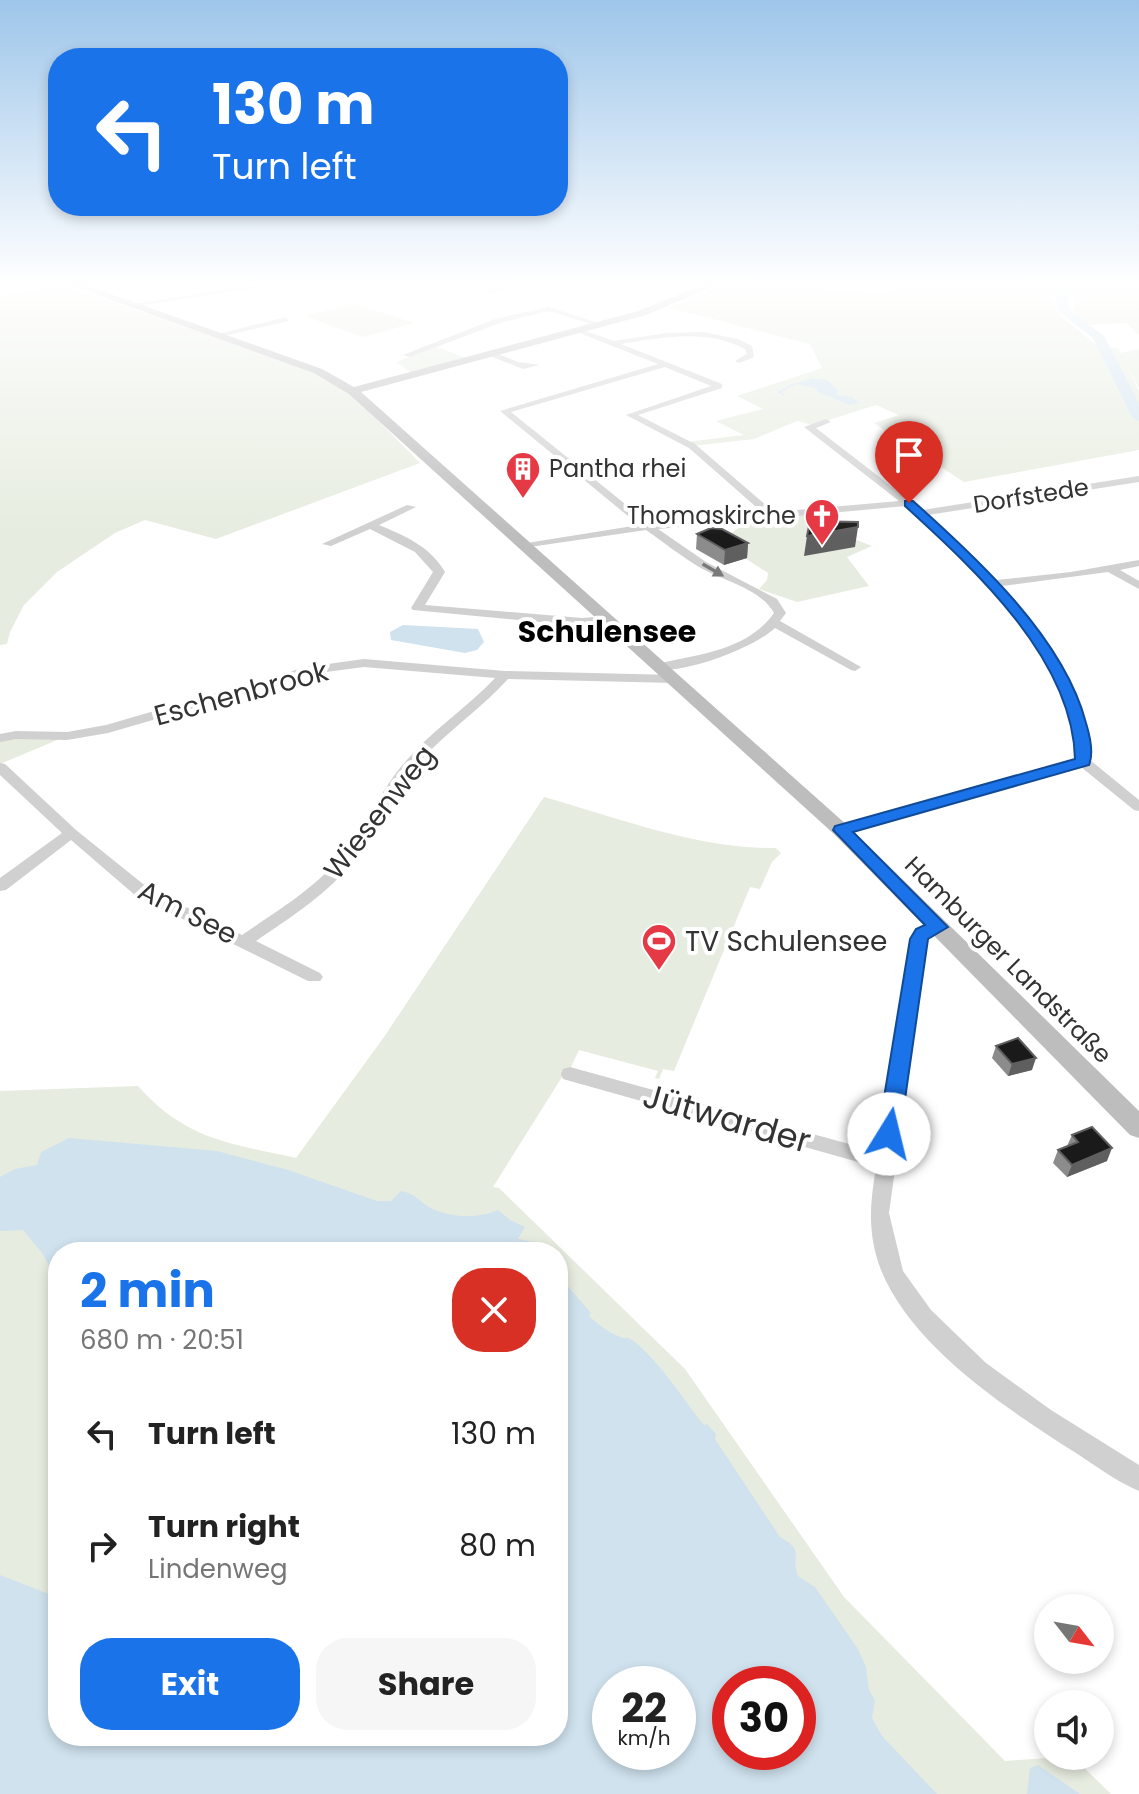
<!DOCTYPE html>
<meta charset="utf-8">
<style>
body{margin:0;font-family:Poppins,sans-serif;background:#f6f6f6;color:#222;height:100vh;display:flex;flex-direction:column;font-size:30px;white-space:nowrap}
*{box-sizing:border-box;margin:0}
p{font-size:26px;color:#767676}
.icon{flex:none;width:44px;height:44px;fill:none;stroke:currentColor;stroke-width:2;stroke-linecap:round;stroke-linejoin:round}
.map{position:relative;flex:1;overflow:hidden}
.drawer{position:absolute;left:48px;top:1242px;width:520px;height:504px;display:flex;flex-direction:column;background:#fff;border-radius:32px;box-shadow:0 4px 12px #0003}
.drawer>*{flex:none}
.banner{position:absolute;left:48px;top:48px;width:520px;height:168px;border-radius:32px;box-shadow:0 4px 12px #0003;background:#1a73e8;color:#fff;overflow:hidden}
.needle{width:52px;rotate:121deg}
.controls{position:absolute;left:1034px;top:1594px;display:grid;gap:16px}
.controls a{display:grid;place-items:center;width:80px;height:80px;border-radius:50%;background:#fff;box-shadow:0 4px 12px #0003;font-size:40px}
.speed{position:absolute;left:592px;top:1666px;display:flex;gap:16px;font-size:40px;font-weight:700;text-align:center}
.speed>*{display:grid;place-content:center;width:104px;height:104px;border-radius:50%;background:#fff;box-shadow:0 4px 12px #0003;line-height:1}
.speed small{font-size:20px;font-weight:400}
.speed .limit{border:12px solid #d22;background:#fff;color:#111}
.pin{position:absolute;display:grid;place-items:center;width:68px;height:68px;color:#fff;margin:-82px -34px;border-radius:50% 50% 50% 0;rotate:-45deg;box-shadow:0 0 8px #0007}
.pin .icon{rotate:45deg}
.me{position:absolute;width:88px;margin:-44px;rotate:9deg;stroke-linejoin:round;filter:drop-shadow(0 0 6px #0008)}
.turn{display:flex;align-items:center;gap:28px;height:168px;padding:0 32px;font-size:36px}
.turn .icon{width:104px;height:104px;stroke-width:2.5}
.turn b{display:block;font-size:56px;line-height:68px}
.round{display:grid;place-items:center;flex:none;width:84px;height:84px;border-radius:32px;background:#f6f6f6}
.head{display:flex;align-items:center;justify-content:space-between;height:136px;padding:0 32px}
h1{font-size:48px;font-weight:700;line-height:60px;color:#1a73e8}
.primary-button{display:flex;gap:16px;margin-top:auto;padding:16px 32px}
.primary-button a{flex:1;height:92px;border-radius:32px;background:#1a73e8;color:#fff;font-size:32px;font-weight:700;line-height:92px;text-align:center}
.primary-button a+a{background:#f6f6f6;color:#222}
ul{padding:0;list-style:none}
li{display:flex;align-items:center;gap:24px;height:112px;padding:0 32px}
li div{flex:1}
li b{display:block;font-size:30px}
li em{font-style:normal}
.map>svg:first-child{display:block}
.green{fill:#e6ecdf;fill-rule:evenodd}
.water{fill:#cfe2ee;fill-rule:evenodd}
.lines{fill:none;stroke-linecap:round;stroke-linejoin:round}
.stream{stroke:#cfe2ee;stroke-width:2}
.river{fill:#cfe2ee;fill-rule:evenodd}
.street{fill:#d0d0d0;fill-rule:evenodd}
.secondary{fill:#bdbdbd;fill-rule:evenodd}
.wall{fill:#8c8c8c}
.shaded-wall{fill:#5f5f5f}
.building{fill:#1a1a1a;stroke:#5f5f5f;stroke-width:2}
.oneway{fill:#7a7a7a}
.route{fill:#1a73e8;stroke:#114b97;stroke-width:2}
.labels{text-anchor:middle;stroke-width:8;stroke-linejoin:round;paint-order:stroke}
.far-poi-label{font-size:24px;fill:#333;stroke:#fff;text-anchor:start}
.far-street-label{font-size:24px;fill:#333;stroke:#fff}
.street-label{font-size:28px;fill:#333;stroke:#fff}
.poi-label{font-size:28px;fill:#333;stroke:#fff;text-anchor:start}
.far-district-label{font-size:30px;font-weight:bold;fill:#000;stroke:#fff}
.near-street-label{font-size:34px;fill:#333;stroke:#fff}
</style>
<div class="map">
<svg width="1139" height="1794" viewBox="0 0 1139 1794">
<rect width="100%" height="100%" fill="#fff"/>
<!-- green -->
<path class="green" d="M 727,283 C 781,283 834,292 889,294 L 899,283 L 1053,283 L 1053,297 L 1046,297 L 1050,298 L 1061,316 L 1099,347 L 1118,348 L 1121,353 L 1139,349 L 1139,388 L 1126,364 L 1139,391 L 1139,450 L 964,482 L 874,423 L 899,415 L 876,405 L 813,425 L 797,421 L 754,439 L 692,446 L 686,442 L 744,435 L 716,421 L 763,409 L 737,396 L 822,368 L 810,344 L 670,308 Z
M 1067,283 L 1139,283 L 1139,335 L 1126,323 L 1089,325 L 1072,311 L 1075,298 L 1068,297 Z
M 62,285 L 317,371 L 348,390 L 420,463 L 216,539 L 145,520 L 115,533 L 57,572 L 24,605 L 10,632 L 7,644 L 0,645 L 0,297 Z
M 355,304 L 360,305 L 414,323 L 363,337 L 304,316 Z
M 437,347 L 469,359 L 413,374 L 396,362 Z
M 819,514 L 849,537 L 872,546 L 847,557 L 869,586 L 797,602 L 759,589 L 767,580 L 768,573 L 731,549 L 728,535 L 743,525 L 740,522 L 776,521 L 774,517 Z
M 67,736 L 0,764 L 0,738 Z
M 544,797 C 618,818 698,849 776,848 L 781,853 L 772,862 L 760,889 L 750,887 L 674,1071 L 663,1069 L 659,1079 L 655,1078 L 658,1071 L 579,1050 L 570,1069 L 567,1069 L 493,1187 L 499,1188 L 685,1369 L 844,1597 L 1005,1761 L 1072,1756 L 1111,1794 L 0,1794 L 0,1091 L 138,1086 C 186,1140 229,1143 296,1158 L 384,1037 ZM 58,1252 L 558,1252 L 558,1736 L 58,1736 ZM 610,1684 L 678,1684 L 678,1752 L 610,1752 ZM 730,1684 L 798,1684 L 798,1752 L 730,1752 Z"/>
<!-- water -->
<path class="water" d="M 812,378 L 827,380 L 839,391 L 835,395 L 852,397 L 859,403 L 849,405 L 818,392 L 816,388 L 795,384 Z
M 403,625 L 478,629 L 484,642 L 477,650 L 465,653 L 391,640 L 390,632 Z
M 69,1138 L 217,1151 L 288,1170 L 377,1201 L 391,1201 L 401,1191 C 414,1193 419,1201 429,1207 C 448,1218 478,1219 498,1210 L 510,1220 L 525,1227 L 518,1239 L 538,1243 L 549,1252 L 58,1252 L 58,1282 L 42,1253 L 23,1230 L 0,1231 L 0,1177 L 15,1169 L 37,1165 L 41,1152 Z
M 558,1275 L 591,1313 L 589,1316 C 597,1324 610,1333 620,1337 C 628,1340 624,1335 632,1340 C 660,1361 681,1397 704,1425 L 707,1424 L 716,1434 L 715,1439 L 780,1537 C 806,1551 790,1556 798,1576 L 815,1587 L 858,1649 L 866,1667 L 869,1690 L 875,1700 L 872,1718 L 882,1736 L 937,1794 L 0,1794 L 0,1575 L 54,1596 L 58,1594 L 58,1736 L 558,1736 ZM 610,1684 L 678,1684 L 678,1752 L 610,1752 ZM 730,1684 L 798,1684 L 798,1752 L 730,1752 Z
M 1038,1765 L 1080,1794 L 1027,1794 L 1030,1768 Z"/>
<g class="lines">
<!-- stream -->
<path class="stream" d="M 784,395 L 779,392 L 795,384"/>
<!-- river -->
<path class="river" d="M 1053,283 L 1065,283 L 1070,310 L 1104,336 L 1139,403 L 1139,421 L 1132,417 L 1093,338 L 1058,311 Z"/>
<!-- street -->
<path class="street" d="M 267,283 L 288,283 L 130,307 L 126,305 Z
M 509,283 L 521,283 L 492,293 L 488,291 Z
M 549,307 L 605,325 L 601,327 L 549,311 L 500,323 L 410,357 L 403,355 L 495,319 Z
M 286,317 L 289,321 L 215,338 L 211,336 Z
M 577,328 L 614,341 L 667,333 L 703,332 L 738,339 L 752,346 L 754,357 L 739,363 L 735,361 L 747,354 L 745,349 C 707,329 663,337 621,344 L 722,384 L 722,388 L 638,415 L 695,444 L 774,512 L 899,501 L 804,427 L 826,419 L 831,422 L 816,428 L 922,510 L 1139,476 L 1139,482 L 928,515 L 997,580 L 1071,572 L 1139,560 L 1139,566 L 1120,570 L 1139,581 L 1139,589 L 1108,572 L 1002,586 C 1035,624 1065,664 1081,712 C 1086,727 1087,745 1090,760 L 1139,800 L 1139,811 L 1134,810 L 1081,767 L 846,833 L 836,833 L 833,830 L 836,827 L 1076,760 C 1073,744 1073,726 1068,711 C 1039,624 972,565 906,506 L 658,529 L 706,562 L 777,599 L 786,613 L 780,621 L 861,667 L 855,671 L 851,670 L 775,628 C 752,649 686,673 656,670 L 656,664 C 698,654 747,651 774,613 C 760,588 723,581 699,567 C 681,556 663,542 646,530 L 523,548 L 522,546 L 527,543 L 639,525 L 500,411 L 658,364 L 577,332 ZM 665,367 L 711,386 L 626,415 L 689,448 L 763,513 L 650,524 L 511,412 Z
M 493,352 L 518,362 L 540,365 L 523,369 L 490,356 Z
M 407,505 L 416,507 L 379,525 C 405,536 430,546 445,572 L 425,605 L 582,618 L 608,616 L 614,620 L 608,624 L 582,626 L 413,610 L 411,608 L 433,572 L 415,552 L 370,529 L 331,546 L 322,544 Z
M 364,659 L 505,671 L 675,675 L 681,679 L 675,683 L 508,679 C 479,711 443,734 415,767 C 391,795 377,830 354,860 C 328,894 291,917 256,941 L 320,973 L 323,977 L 320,981 L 308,981 L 136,896 L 71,840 L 6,890 L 0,891 L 0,878 L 62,833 L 0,775 L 0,763 L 5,764 L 76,830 L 148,888 L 242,935 C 280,909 319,886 347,849 C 368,821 382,788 405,762 C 432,730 467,708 495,678 L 364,667 L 311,674 L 108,733 L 67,740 L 16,739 L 0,742 L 0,734 L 16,731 L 67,732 L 106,725 L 306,667 Z
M 938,922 L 946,927 L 927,939 L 889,1213 L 903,1271 L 931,1310 L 986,1363 L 1051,1410 L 1139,1465 L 1139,1491 C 1117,1482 1096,1466 1076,1453 C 1007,1409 913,1348 881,1270 C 867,1233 870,1205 876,1167 L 570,1081 L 563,1079 L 561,1074 L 563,1069 L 570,1067 L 878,1152 L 911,939 L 916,929 Z"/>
<!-- secondary -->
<path class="secondary" d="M 64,283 L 80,283 L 322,369 L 354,387 L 638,311 L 707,283 L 722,283 L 646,315 L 361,392 L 848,826 L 1139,1111 L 1139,1138 L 1130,1135 L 834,834 L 349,394 L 314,373 Z"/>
</g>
<!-- wall -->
<path class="wall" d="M 697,534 L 748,543 L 747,558 L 724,565 L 696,549 Z
M 996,1046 L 1032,1070 L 1008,1076 L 992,1058 Z
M 1072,1135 L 1107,1161 L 1067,1177 L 1053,1163 L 1058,1150 L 1067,1146 Z"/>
<!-- shaded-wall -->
<path class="shaded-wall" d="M 858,527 L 855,547 L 804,556 L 807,536 Z
M 748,543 L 747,558 L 724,565 L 725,550 Z
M 1036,1058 L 1032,1070 L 1008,1076 L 1012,1064 Z
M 1112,1148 L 1107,1161 L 1067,1177 L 1072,1165 Z"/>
<!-- building -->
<path class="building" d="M 810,521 L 858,522 L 858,527 L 807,536 Z
M 711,528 L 722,529 L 748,543 L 725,550 L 697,534 Z
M 1018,1038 L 1036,1058 L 1012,1064 L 996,1046 Z
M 1092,1127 L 1112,1148 L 1072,1165 L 1058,1150 L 1078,1142 L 1072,1135 Z"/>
<!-- one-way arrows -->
<defs><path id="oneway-solid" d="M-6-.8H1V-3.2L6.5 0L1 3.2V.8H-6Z" transform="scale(2)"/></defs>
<use class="oneway" href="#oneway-solid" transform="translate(713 570) rotate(30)"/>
<!-- sky -->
<linearGradient id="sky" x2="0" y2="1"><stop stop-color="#9ec6ea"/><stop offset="0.53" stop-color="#fff"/><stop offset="1" stop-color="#fff" stop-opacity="0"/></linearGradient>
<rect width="1139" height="535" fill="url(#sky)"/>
<!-- route -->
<path class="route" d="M 905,501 L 913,501 C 977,558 1064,638 1086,723 C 1090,736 1094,753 1089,765 L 853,832 L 948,927 L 928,939 L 900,1134 L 897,1140 L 889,1143 L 881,1140 L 878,1134 L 910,939 L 916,929 L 925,925 L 833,830 L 835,826 L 1075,759 C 1073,659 974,569 905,506 Z"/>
<!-- icons -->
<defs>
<g id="building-pin" transform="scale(1.8)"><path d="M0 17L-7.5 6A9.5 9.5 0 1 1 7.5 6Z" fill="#e63946" stroke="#fff"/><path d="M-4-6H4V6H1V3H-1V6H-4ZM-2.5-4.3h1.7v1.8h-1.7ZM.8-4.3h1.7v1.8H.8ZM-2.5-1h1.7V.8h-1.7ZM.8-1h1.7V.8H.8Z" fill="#fff"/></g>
<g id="church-pin" transform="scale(1.8)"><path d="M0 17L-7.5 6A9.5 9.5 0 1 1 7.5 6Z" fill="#e63946" stroke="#fff"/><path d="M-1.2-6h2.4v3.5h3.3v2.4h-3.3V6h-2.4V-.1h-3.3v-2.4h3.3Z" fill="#fff"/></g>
<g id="stadium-pin" transform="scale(1.8)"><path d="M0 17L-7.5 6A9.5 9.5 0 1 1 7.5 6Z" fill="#e63946" stroke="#fff"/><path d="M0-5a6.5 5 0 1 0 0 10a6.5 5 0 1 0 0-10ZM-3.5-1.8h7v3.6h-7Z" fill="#fff"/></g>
</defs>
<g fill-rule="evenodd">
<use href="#building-pin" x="523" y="469"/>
<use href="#church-pin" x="822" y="516"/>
<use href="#stadium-pin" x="659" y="941"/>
</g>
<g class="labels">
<!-- far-poi labels -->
<g class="far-poi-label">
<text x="549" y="477">Pantha rhei</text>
<text x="796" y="524" text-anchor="end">Thomaskirche</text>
</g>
<!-- far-street labels -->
<g class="far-street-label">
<text transform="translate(1031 496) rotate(-9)" y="8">Dorfstede</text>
<text transform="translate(1008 960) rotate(45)" y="8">Hamburger Landstraße</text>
</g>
<!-- street labels -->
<g class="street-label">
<text transform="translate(241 693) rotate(-15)" y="10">Eschenbrook</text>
<text transform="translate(379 812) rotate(-52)" y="10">Wiesenweg</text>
<text transform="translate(188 912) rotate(27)" y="10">Am See</text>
</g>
<!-- poi labels -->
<g class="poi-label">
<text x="685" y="951">TV Schulensee</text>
</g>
<!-- far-district labels -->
<g class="far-district-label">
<text x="607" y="642">Schulensee</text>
</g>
<!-- near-street labels -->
<g class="near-street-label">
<text transform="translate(727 1118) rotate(16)" y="12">Jütwarder</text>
</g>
</g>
</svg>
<div class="controls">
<a><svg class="needle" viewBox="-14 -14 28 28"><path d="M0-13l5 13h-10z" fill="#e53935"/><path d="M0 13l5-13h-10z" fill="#767676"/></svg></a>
<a><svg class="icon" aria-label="sound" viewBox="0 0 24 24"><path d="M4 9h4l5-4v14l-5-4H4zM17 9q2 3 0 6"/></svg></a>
</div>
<div class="speed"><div>22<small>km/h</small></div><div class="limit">30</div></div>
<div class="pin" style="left:909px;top:503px;background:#d93025"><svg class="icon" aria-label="arrive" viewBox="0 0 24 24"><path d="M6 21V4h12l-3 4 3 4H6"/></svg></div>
<svg class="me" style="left:889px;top:1134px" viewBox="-20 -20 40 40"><circle r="19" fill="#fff"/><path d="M0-13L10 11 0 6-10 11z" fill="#1a73e8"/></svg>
<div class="banner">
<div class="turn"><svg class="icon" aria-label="left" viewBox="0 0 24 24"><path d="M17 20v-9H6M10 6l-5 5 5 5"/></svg><div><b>130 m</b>Turn left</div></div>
</div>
<section class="drawer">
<div class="head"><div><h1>2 min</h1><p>680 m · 20:51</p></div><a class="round" style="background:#d93025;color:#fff"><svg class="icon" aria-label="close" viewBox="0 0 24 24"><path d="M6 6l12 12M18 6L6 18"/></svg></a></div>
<ul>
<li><svg class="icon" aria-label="left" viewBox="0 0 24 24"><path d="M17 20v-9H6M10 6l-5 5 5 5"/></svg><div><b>Turn left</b></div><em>130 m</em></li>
<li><svg class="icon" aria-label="right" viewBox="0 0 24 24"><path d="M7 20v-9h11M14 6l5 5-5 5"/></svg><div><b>Turn right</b><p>Lindenweg</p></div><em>80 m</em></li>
</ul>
<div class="primary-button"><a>Exit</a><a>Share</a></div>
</section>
</div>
